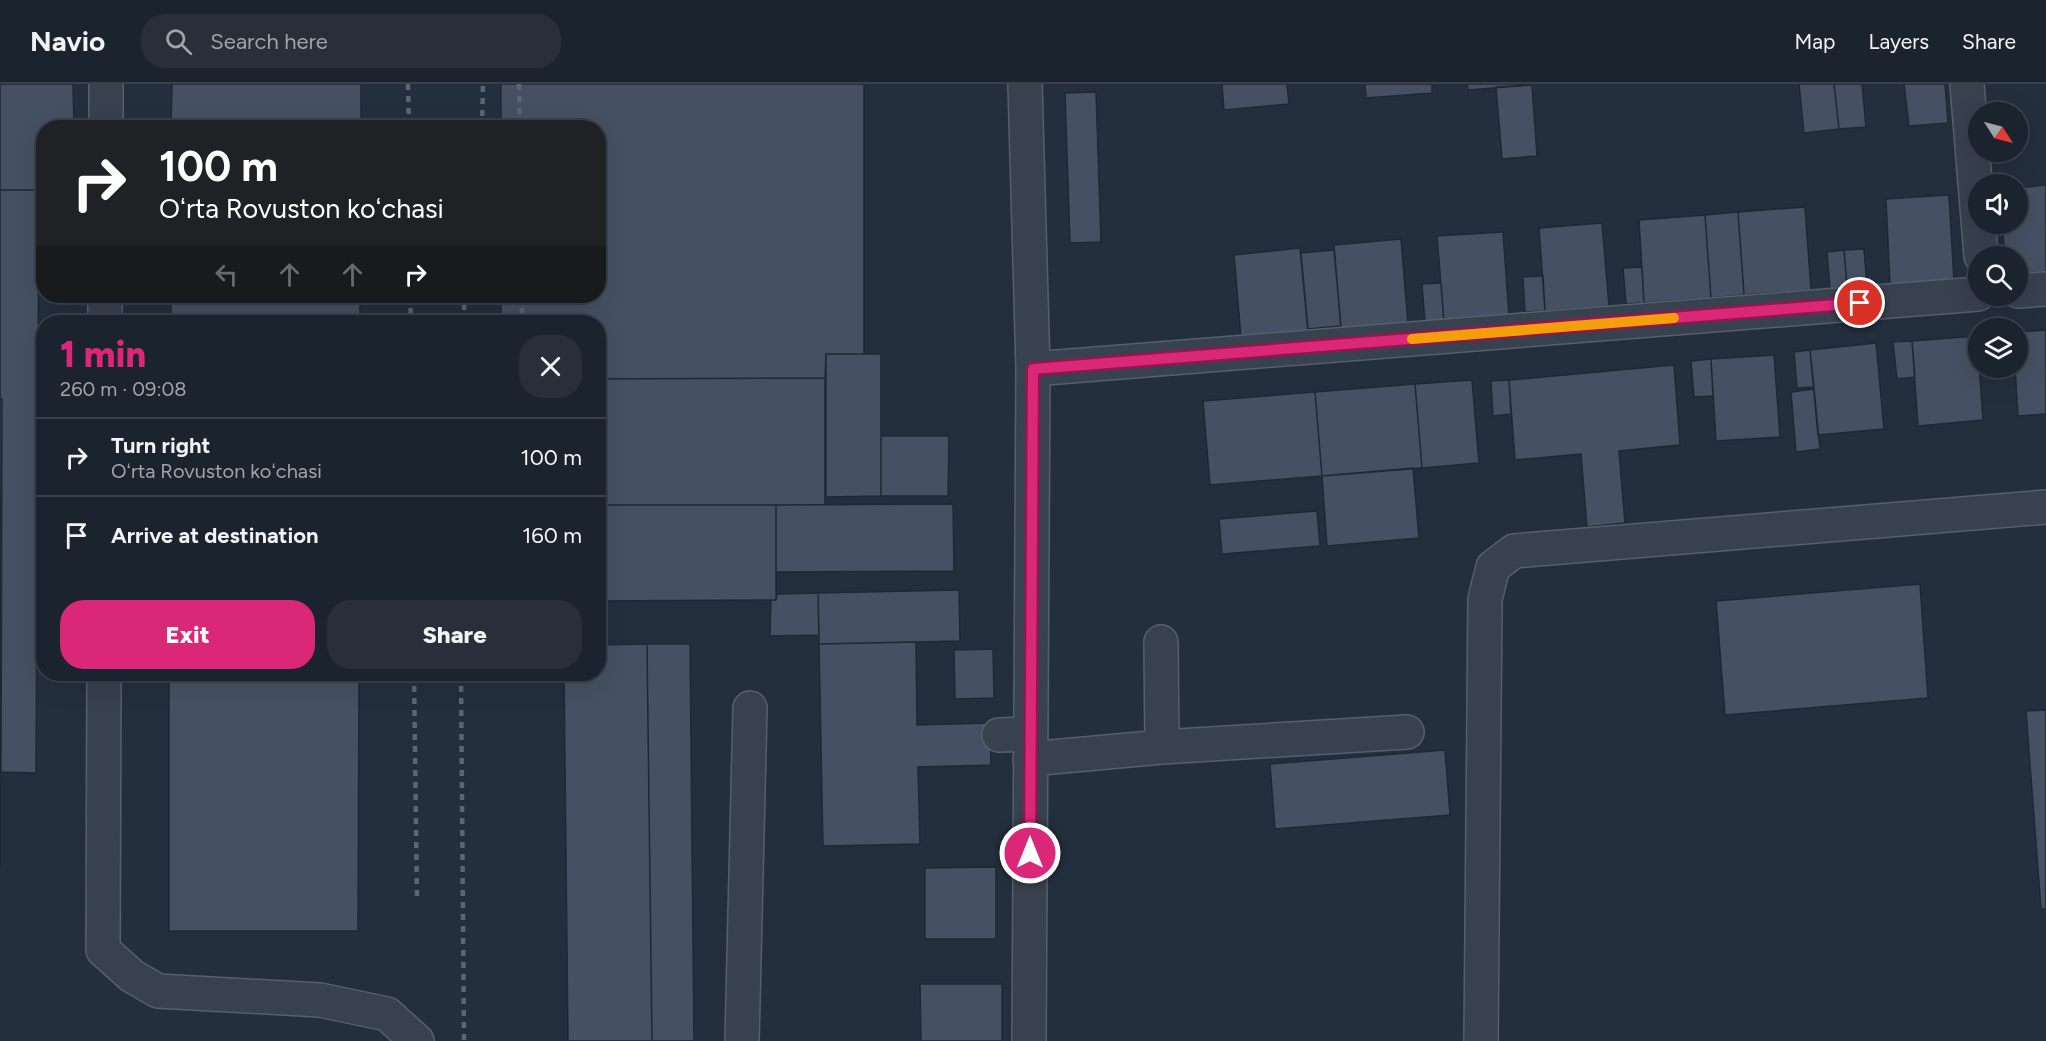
<!DOCTYPE html>
<meta charset="utf-8">
<style>
body{margin:0;font-family:Figtree,sans-serif;background:#282f3a;color:#f1f3f6;height:100vh;display:flex;flex-direction:column;font-size:22px;white-space:nowrap}
*{box-sizing:border-box;margin:0}
p{font-size:20px;color:#a0a4aa}
.icon{flex:none;width:33px;height:33px;fill:none;stroke:currentColor;stroke-width:2;stroke-linecap:round;stroke-linejoin:round}
.map{position:relative;flex:1;overflow:hidden}
.side{position:absolute;left:36px;top:231px;width:570px;height:366px;display:flex;flex-direction:column;background:#1b232e;border-radius:24px;box-shadow:0 6px 24px #0002,0 0 0 2px #39404a}
.side>*{flex:none}
.top-card{position:absolute;left:36px;top:36px;width:570px;height:183px;border-radius:24px;box-shadow:0 6px 24px #0002,0 0 0 2px #39404a;background:#202124;color:#fff;overflow:hidden}
.needle{width:39px;rotate:126deg}
.buttons{position:absolute;left:1968px;top:18px;display:grid;gap:12px}
.buttons a{display:grid;place-items:center;width:60px;height:60px;border-radius:50%;background:#1b232e;box-shadow:0 6px 24px #0002,0 0 0 2px #39404a;font-size:30px}
.pin{position:absolute;display:grid;place-items:center;width:51px;height:51px;color:#fff;margin:-26px;border:3px solid #fff;border-radius:50%;box-shadow:0 2px 6px #0007}
.me{position:absolute;width:66px;margin:-33px;rotate:0deg;stroke-linejoin:round;filter:drop-shadow(0 0 4px #0008)}
.turn{display:flex;align-items:center;gap:21px;height:126px;padding:0 24px;font-size:27px}
.turn .icon{width:78px;height:78px;stroke-width:2.5}
.turn b{display:block;font-size:42px;line-height:51px}
.lanes{display:flex;align-items:center;height:57px;padding:0 24px;background:#0003;justify-content:center;gap:30px;direction:ltr}
.lanes .off{opacity:.35}
.round{display:grid;place-items:center;flex:none;width:63px;height:63px;border-radius:24px;background:#282f3a}
.head{display:flex;align-items:center;justify-content:space-between;height:102px;padding:0 24px}
h1{font-size:36px;font-weight:800;line-height:45px;color:#db2777}
.cta{display:flex;gap:12px;margin-top:auto;padding:12px 24px}
.cta a{flex:1;height:69px;border-radius:24px;background:#db2777;color:#fff;font-size:24px;font-weight:800;line-height:69px;text-align:center}
.cta a+a{background:#282f3a;color:#f1f3f6}
ul{padding:0;list-style:none}
li{display:flex;align-items:center;gap:18px;height:78px;padding:0 24px;border-top:2px solid #39404a}
li div{flex:1}
li b{display:block;font-size:22px}
li em{font-style:normal}
header{display:flex;align-items:center;gap:36px;box-sizing:border-box;height:84px;padding:0 30px;background:#1b232e;border-bottom:2px solid #39404a}
header strong{font-size:28px}
nav{display:flex;gap:33px;margin-inline-start:auto;font-size:21px}
.search{width:420px;height:54px;background:#282f3a;display:flex;align-items:center;gap:15px;box-sizing:border-box;padding:0 21px;border-radius:24px;color:#a0a4aa;font-size:22px}
.map>svg:first-child{display:block}
.building{fill:#455162;stroke:#1f2835;stroke-width:1.5}
.lines{fill:none;stroke-linecap:round;stroke-linejoin:round}
.minor-casing{stroke:#565f6c;stroke-width:36}
.minor{stroke:#38414e;stroke-width:33}
.rail{stroke:#5a6575;stroke-width:4.5;stroke-dasharray:6 6;stroke-linecap:butt}
.route-casing{stroke:#8e194d;stroke-width:15}
.route{stroke:#db2777;stroke-width:10}
.slow{stroke:#f59e0b;stroke-width:10}
</style>
<header>
<strong>Navio</strong>
<div class="search"><svg class="icon" aria-label="search" viewBox="0 0 24 24"><circle cx="10" cy="10" r="6"/><path d="M15 15l6 6"/></svg>Search here</div>
<nav><a>Map</a><a>Layers</a><a>Share</a></nav>
</header>
<div class="map">
<svg width="2046" height="957" viewBox="0 0 2046 957">
<rect width="100%" height="100%" fill="#242f3e"/>
<!-- building -->
<path class="building" d="M 0,0 L 73,0 L 74,44 L 44,44 L 44,106 L 0,106 Z
M 172,0 L 361,0 L 361,44 L 171,44 Z
M 501,0 L 864,0 L 864,270 L 826,270 L 825,294 L 598,295 L 598,238 L 501,238 L 501,212 L 598,212 L 598,44 L 501,44 Z
M 1222,0 L 1287,0 L 1289,20 L 1224,26 Z
M 1365,0 L 1432,0 L 1432,9 L 1366,14 Z
M 1467,0 L 1532,0 L 1532,1 L 1468,6 Z
M 1799,0 L 1834,0 L 1839,45 L 1804,49 Z
M 1834,0 L 1862,0 L 1866,43 L 1839,45 Z
M 1904,0 L 1945,0 L 1948,39 L 1909,42 Z
M 1532,1 L 1537,72 L 1502,75 L 1496,3 Z
M 1096,8 L 1101,158 L 1070,159 L 1065,9 Z
M 2046,101 L 2046,190 L 2018,193 L 2018,172 L 2005,172 L 2002,140 L 2018,140 L 2018,104 Z
M 0,106 L 39,106 L 36,689 L 1,688 L 2,315 L 0,315 Z
M 1949,111 L 1954,197 L 1890,201 L 1886,115 Z
M 1805,123 L 1811,206 L 1744,211 L 1738,128 Z
M 1738,128 L 1744,211 L 1711,214 L 1705,131 Z
M 1705,131 L 1711,214 L 1644,219 L 1639,136 Z
M 1602,139 L 1609,222 L 1545,227 L 1539,144 Z
M 1503,148 L 1509,232 L 1444,238 L 1437,152 Z
M 1401,155 L 1408,240 L 1341,246 L 1334,161 Z
M 1300,164 L 1308,248 L 1241,254 L 1234,171 Z
M 1864,165 L 1867,202 L 1847,203 L 1844,166 Z
M 1334,166 L 1341,242 L 1308,245 L 1301,169 Z
M 1844,166 L 1847,203 L 1830,205 L 1827,168 Z
M 1642,183 L 1644,219 L 1626,220 L 1623,184 Z
M 1543,192 L 1545,227 L 1525,228 L 1523,193 Z
M 1441,199 L 1444,238 L 1425,239 L 1422,200 Z
M 171,212 L 360,212 L 360,238 L 171,238 Z
M 2046,246 L 2046,330 L 2018,332 L 2015,284 L 2018,284 L 2018,248 Z
M 1977,252 L 1983,336 L 1918,342 L 1912,257 Z
M 1912,257 L 1915,293 L 1897,295 L 1893,258 Z
M 1876,259 L 1884,345 L 1818,351 L 1810,266 Z
M 1810,266 L 1814,303 L 1797,304 L 1794,268 Z
M 826,270 L 881,270 L 881,412 L 826,413 Z
M 1774,271 L 1780,353 L 1716,357 L 1711,275 Z
M 1711,275 L 1713,312 L 1694,313 L 1691,277 Z
M 1674,281 L 1680,361 L 1619,367 L 1625,439 L 1587,443 L 1581,370 L 1515,376 L 1509,296 Z
M 1997,284 L 2015,284 L 2015,286 L 1997,287 Z
M 825,294 L 825,421 L 598,421 L 598,295 Z
M 1472,296 L 1479,379 L 1422,384 L 1415,300 Z
M 1509,296 L 1511,330 L 1493,332 L 1491,297 Z
M 1415,300 L 1422,384 L 1322,392 L 1315,308 Z
M 1814,305 L 1820,365 L 1796,368 L 1791,308 Z
M 1315,308 L 1322,392 L 1210,401 L 1203,317 Z
M 0,315 L 2,315 L 0,786 Z
M 881,352 L 949,352 L 948,412 L 881,412 Z
M 1413,384 L 1419,454 L 1327,462 L 1322,392 Z
M 953,420 L 954,487 L 776,488 L 776,421 Z
M 598,421 L 776,421 L 776,516 L 598,517 Z
M 1317,427 L 1320,462 L 1222,470 L 1219,435 Z
M 1920,500 L 1928,614 L 1725,631 L 1716,517 Z
M 959,506 L 960,557 L 819,560 L 818,509 Z
M 818,509 L 819,551 L 770,552 L 771,516 L 776,516 L 777,510 Z
M 916,558 L 917,641 L 990,639 L 991,681 L 918,683 L 920,760 L 823,762 L 819,560 Z
M 647,560 L 690,560 L 694,957 L 652,957 Z
M 647,560 L 652,957 L 568,957 L 564,590 L 598,590 L 598,561 Z
M 993,565 L 994,614 L 955,615 L 954,566 Z
M 169,590 L 359,590 L 358,847 L 169,847 Z
M 2046,626 L 2046,825 L 2041,825 L 2026,627 Z
M 1445,666 L 1450,731 L 1275,745 L 1270,680 Z
M 996,783 L 996,855 L 925,855 L 925,784 Z
M 920,900 L 1002,900 L 1002,957 L 921,957 Z"/>
<g class="lines">
<!-- minor casing -->
<g class="minor-casing">
<path id="minor" d="M 1025,0 L 1033,285 L 1029,957
M 1967,0 L 1981,172
M 106,44 L 106,0
M 2018,207 L 2046,205
M 105,238 L 105,212
M 1033,285 L 1978,210
M 1161,558 L 1162,663
M 104,590 L 103,866 L 132,892 L 158,907 L 320,916 L 387,930 L 417,957
M 999,651 L 1029,650
M 1030,675 L 1162,663 L 1407,648
M 742,957 L 750,624
M 1481,957 L 1485,515 L 1493,483 L 1514,467 L 2046,423"/>
</g>
<!-- minor -->
<use href="#minor" class="minor"/>
<!-- rail -->
<path class="rail" d="M 408,0 L 409,44
M 519,0 L 520,44
M 482,44 L 483,0
M 410,212 L 411,238
M 522,212 L 522,238
M 463,238 L 465,212
M 414,590 L 417,817
M 461,590 L 464,957"/>
</g>
<g class="lines">
<!-- route casing -->
<g class="route-casing">
<path id="route" d="M 1030,769 L 1033,285 L 1860,219"/>
</g>
<!-- route -->
<use href="#route" class="route"/>
<!-- slow -->
<path class="slow" d="M 1412,255 L 1674,234"/>
</g>
</svg>
<div class="buttons">
<a><svg class="needle" viewBox="-14 -14 28 28"><path d="M0-13l5 13h-10z" fill="#e53935"/><path d="M0 13l5-13h-10z" fill="#a0a4aa"/></svg></a>
<a><svg class="icon" aria-label="sound" viewBox="0 0 24 24"><path d="M4 9h4l5-4v14l-5-4H4zM17 9q2 3 0 6"/></svg></a>
<a><svg class="icon" aria-label="search" viewBox="0 0 24 24"><circle cx="10" cy="10" r="6"/><path d="M15 15l6 6"/></svg></a>
<a><svg class="icon" aria-label="layers" viewBox="0 0 24 24"><path d="M12 4l9 5-9 5-9-5zM3 14l9 5 9-5"/></svg></a>
</div>
<div class="pin" style="left:1860px;top:219px;background:#d93025"><svg class="icon" aria-label="arrive" viewBox="0 0 24 24"><path d="M6 21V4h12l-3 4 3 4H6"/></svg></div>
<svg class="me" style="left:1030px;top:769px" viewBox="-20 -20 40 40"><circle r="17" fill="#db2777" stroke="#fff" stroke-width="3"/><path d="M0-11L8 9 0 5-8 9z" fill="#fff"/></svg>
<div class="top-card">
<div class="turn"><svg class="icon" aria-label="right" viewBox="0 0 24 24"><path d="M7 20v-9h11M14 6l5 5-5 5"/></svg><div><b>100 m</b>Oʻrta Rovuston koʻchasi</div></div>
<div class="lanes"><svg class="icon off" aria-label="left" viewBox="0 0 24 24"><path d="M17 20v-9H6M10 6l-5 5 5 5"/></svg><svg class="icon off" aria-label="ahead" viewBox="0 0 24 24"><path d="M12 20V5M6 11l6-6 6 6"/></svg><svg class="icon off" aria-label="ahead" viewBox="0 0 24 24"><path d="M12 20V5M6 11l6-6 6 6"/></svg><svg class="icon" aria-label="right" viewBox="0 0 24 24"><path d="M7 20v-9h11M14 6l5 5-5 5"/></svg></div>
</div>
<section class="side">
<div class="head"><div><h1>1 min</h1><p>260 m · 09:08</p></div><a class="round"><svg class="icon" aria-label="close" viewBox="0 0 24 24"><path d="M6 6l12 12M18 6L6 18"/></svg></a></div>
<ul>
<li><svg class="icon" aria-label="right" viewBox="0 0 24 24"><path d="M7 20v-9h11M14 6l5 5-5 5"/></svg><div><b>Turn right</b><p>Oʻrta Rovuston koʻchasi</p></div><em>100 m</em></li>
<li><svg class="icon" aria-label="arrive" viewBox="0 0 24 24"><path d="M6 21V4h12l-3 4 3 4H6"/></svg><div><b>Arrive at destination</b></div><em>160 m</em></li>
</ul>
<div class="cta"><a>Exit</a><a>Share</a></div>
</section>
</div>
